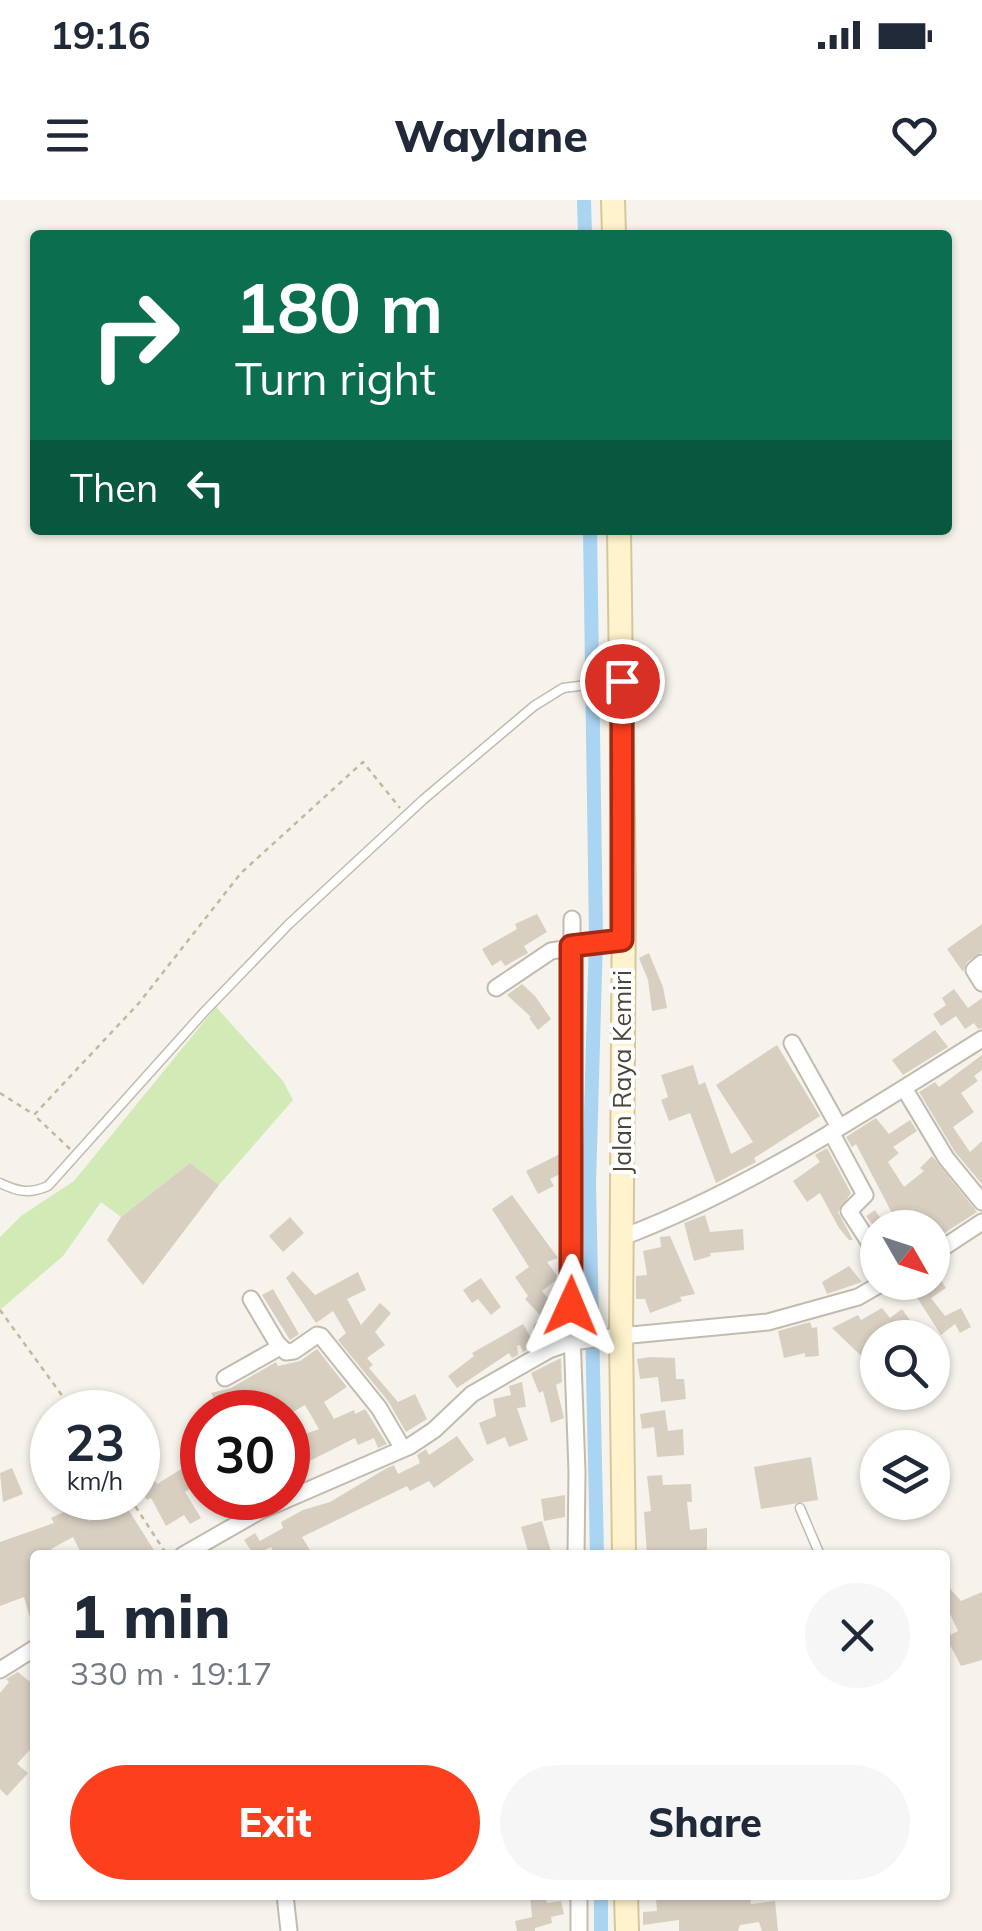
<!DOCTYPE html>
<meta charset="utf-8">
<style>
body{margin:0;font-family:Mulish,sans-serif;background:#f6f6f7;color:#1f2937;height:100vh;display:flex;flex-direction:column;font-size:38px;white-space:nowrap}
*{box-sizing:border-box;margin:0}
p{font-size:32px;color:#747a83}
.icon{flex:none;width:55px;height:55px;fill:none;stroke:currentColor;stroke-width:2;stroke-linecap:round;stroke-linejoin:round}
.map{position:relative;flex:1;overflow:hidden}
.side{position:absolute;left:30px;top:1350px;width:920px;height:350px;display:flex;flex-direction:column;background:#fff;border-radius:10px;box-shadow:0 2px 8px #0004}
.side>*{flex:none}
.top-card{position:absolute;left:30px;top:30px;width:922px;height:305px;border-radius:10px;box-shadow:0 2px 8px #0004;background:#0b6e4f;color:#fff;overflow:hidden}
.needle{width:65px;rotate:129deg}
.fabs{position:absolute;left:860px;top:1010px;display:grid;gap:20px}
.fabs a{display:grid;place-items:center;width:90px;height:90px;border-radius:50%;background:#fff;box-shadow:0 2px 8px #0004;font-size:50px}
.speed{position:absolute;left:30px;top:1190px;display:flex;gap:20px;font-size:50px;font-weight:700;text-align:center}
.speed>*{display:grid;place-content:center;width:130px;height:130px;border-radius:50%;background:#fff;box-shadow:0 2px 8px #0004;line-height:1}
.speed small{font-size:25px;font-weight:400}
.speed .limit{border:15px solid #d22;background:#fff;color:#111}
.pin{position:absolute;display:grid;place-items:center;width:85px;height:85px;color:#fff;margin:-42px;border:5px solid #fff;border-radius:50%;box-shadow:0 2px 10px #0007}
.me{position:absolute;width:110px;margin:-55px;rotate:1deg;stroke-linejoin:round;filter:drop-shadow(0 0 8px #0008)}
.turn{display:flex;align-items:center;gap:35px;height:210px;padding:0 40px;font-size:45px}
.turn .icon{width:130px;height:130px;stroke-width:2.5}
.turn b{display:block;font-size:70px;line-height:85px}
.then{display:flex;align-items:center;height:95px;padding:0 40px;background:#0003;gap:20px;font-size:38px}
.round{display:grid;place-items:center;flex:none;width:105px;height:105px;border-radius:52px;background:#f6f6f7}
.summary{display:flex;align-items:center;justify-content:space-between;height:170px;padding:0 40px}
h1{font-size:60px;font-weight:800;line-height:75px}
.action{display:flex;gap:20px;margin-top:auto;padding:20px 40px}
.action a{flex:1;height:115px;border-radius:60px;background:#fc3f1d;color:#fff;font-size:40px;font-weight:800;line-height:115px;text-align:center}
.action a+a{background:#f6f6f7;color:#1f2937}
.status{display:flex;justify-content:space-between;align-items:center;height:70px;padding:0 50px;background:#fff;direction:ltr}
.status svg{height:28px;fill:currentColor}
header{display:flex;justify-content:space-between;align-items:center;height:130px;padding:0 40px;background:#fff;font-size:45px;font-weight:800}
.map>svg:first-child{display:block}
.green{fill:#d2eab5}
.lines{fill:none;stroke-linecap:round;stroke-linejoin:round}
.canal{stroke:#a9d4f2;stroke-width:14}
.building{fill:#d8cfc1}
.lane-casing{stroke:#c2bbae;stroke-width:11}
.street-casing{stroke:#c2bbae;stroke-width:19}
.secondary-casing{stroke:#d6c79b;stroke-width:26}
.path{stroke:#c4b79f;stroke-width:2.5;stroke-dasharray:5 5;stroke-linecap:butt}
.lane{stroke:#fff;stroke-width:8}
.street{stroke:#fff;stroke-width:15}
.secondary{stroke:#fff3cd;stroke-width:22}
.route-casing{stroke:#a42913;stroke-width:25}
.route{stroke:#fc3f1d;stroke-width:18}
.labels{text-anchor:middle;stroke-width:8;stroke-linejoin:round;paint-order:stroke}
.street-label{font-size:25px;fill:#4b4439;stroke:#fff}
</style>
<div class="status"><b>19:16</b><svg viewBox="0 0 49 12"><path d="M0 12V9h3v3zM5 12V6h3v6zM10 12V3h3v9zM15 12V0h3v12zM26 1h20v11H26zM47 4h2v5h-2z"/></svg></div>
<header><svg class="icon" aria-label="menu" viewBox="0 0 24 24"><path d="M4 6h16M4 12h16M4 18h16"/></svg>Waylane<svg class="icon" aria-label="heart" viewBox="0 0 24 24"><path d="M12 20l-8-8c-3-5 5-10 8-4 3-6 11-1 8 4z"/></svg></header>
<div class="map">
<svg width="982" height="1731" viewBox="0 0 982 1731">
<rect width="100%" height="100%" fill="#f6f3ec"/>
<!-- green -->
<path class="green" d="M 216,807 L 283,881 L 293,900 L 219,985 L 190,963 L 121,1017 L 101,1002 L 63,1056 L 0,1110 L 0,1037 L 21,1016 L 74,981 Z"/>
<g class="lines">
<!-- canal -->
<path class="canal" d="M 584,0 L 585,35
M 590,330 L 596,737 L 589,985 L 597,1355
M 601,1695 L 601,1731"/>
</g>
<!-- building -->
<path class="building" d="M 537,714 L 547,732 L 524,746 L 528,753 L 505,766 L 501,760 L 492,766 L 482,749 L 517,729 L 515,724 Z
M 982,724 L 982,752 L 967,762 L 963,772 L 947,749 Z
M 649,753 L 663,787 L 667,808 L 652,811 L 648,780 L 639,758 Z
M 522,784 L 535,796 L 551,819 L 538,830 L 529,818 L 531,817 L 507,795 Z
M 954,789 L 968,808 L 982,798 L 982,828 L 978,829 L 974,823 L 965,829 L 956,816 L 941,826 L 933,814 L 946,805 L 942,798 Z
M 935,830 L 948,847 L 903,875 L 892,860 Z
M 777,845 L 820,916 L 754,958 L 756,962 L 716,983 L 690,913 L 669,921 L 661,900 L 668,897 L 661,875 L 693,865 L 699,885 L 705,882 L 731,954 L 753,942 L 716,885 Z
M 982,855 L 982,870 L 974,876 L 978,881 L 961,893 L 974,912 L 953,927 L 970,952 L 982,941 L 982,984 L 955,952 L 919,892 L 935,882 L 939,887 Z
M 876,918 L 889,934 L 910,920 L 917,931 L 893,947 L 899,953 L 888,962 L 904,987 L 924,971 L 920,968 L 932,956 L 977,1012 L 932,1041 L 932,1028 L 878,1028 L 878,1032 L 866,1016 L 875,1010 L 885,1025 L 895,1019 L 856,944 L 852,947 L 846,937 Z
M 827,948 L 851,993 L 838,1012 L 853,1040 L 849,1040 L 839,1028 L 820,993 L 807,1002 L 793,981 L 820,962 L 815,955 Z
M 560,954 L 560,974 L 550,979 L 554,986 L 538,994 L 526,971 Z
M 190,963 L 219,985 L 143,1085 L 107,1040 L 121,1017 Z
M 512,995 L 558,1058 L 547,1062 L 559,1078 L 542,1091 L 554,1105 L 541,1116 L 525,1099 L 528,1096 L 515,1077 L 529,1067 L 492,1009 Z
M 705,1015 L 710,1032 L 743,1029 L 744,1050 L 710,1053 L 711,1056 L 694,1061 L 684,1023 Z
M 290,1017 L 304,1033 L 283,1052 L 269,1036 Z
M 670,1036 L 695,1094 L 680,1097 L 682,1101 L 650,1113 L 645,1099 L 636,1099 L 636,1076 L 647,1075 L 643,1051 L 661,1047 L 660,1037 Z
M 849,1066 L 862,1082 L 827,1094 L 822,1082 Z
M 932,1067 L 946,1088 L 931,1098 L 945,1116 L 961,1108 L 971,1127 L 960,1133 L 955,1124 L 941,1135 L 907,1082 L 932,1082 Z
M 293,1071 L 315,1095 L 358,1072 L 366,1090 L 347,1099 L 361,1125 L 380,1103 L 391,1113 L 375,1132 L 385,1145 L 367,1158 L 373,1165 L 369,1168 L 398,1202 L 415,1194 L 427,1219 L 406,1232 L 388,1201 L 338,1140 L 346,1133 L 333,1111 L 316,1123 L 286,1078 Z
M 481,1078 L 501,1107 L 491,1115 L 478,1099 L 472,1103 L 463,1090 Z
M 273,1089 L 299,1134 L 290,1140 L 262,1095 Z
M 882,1108 L 890,1118 L 902,1109 L 923,1138 L 878,1138 L 878,1172 L 832,1128 L 858,1115 L 861,1120 Z
M 810,1122 L 812,1128 L 817,1127 L 819,1156 L 805,1157 L 805,1153 L 784,1158 L 778,1131 Z
M 523,1124 L 535,1145 L 523,1152 L 520,1145 L 517,1146 L 518,1155 L 512,1158 L 509,1153 L 457,1188 L 448,1176 L 474,1156 L 472,1153 Z
M 317,1149 L 347,1187 L 324,1202 L 334,1219 L 354,1210 L 355,1214 L 365,1209 L 387,1244 L 378,1248 L 374,1238 L 358,1245 L 355,1238 L 288,1272 L 288,1249 L 299,1243 L 297,1237 L 319,1229 L 305,1205 L 288,1215 L 288,1205 L 274,1212 L 266,1212 L 256,1195 L 221,1212 L 211,1193 L 231,1188 L 276,1162 L 278,1166 L 300,1161 Z
M 650,1157 L 675,1158 L 676,1179 L 684,1179 L 686,1199 L 661,1202 L 658,1177 L 640,1179 L 637,1159 Z
M 561,1158 L 562,1182 L 556,1185 L 564,1218 L 551,1223 L 543,1191 L 539,1193 L 531,1173 Z
M 522,1182 L 526,1207 L 517,1208 L 528,1240 L 509,1247 L 505,1237 L 487,1245 L 479,1223 L 496,1216 L 493,1199 L 511,1195 L 509,1186 Z
M 665,1210 L 668,1231 L 683,1229 L 684,1255 L 657,1257 L 654,1227 L 642,1229 L 640,1214 Z
M 457,1236 L 474,1260 L 434,1288 L 429,1281 L 410,1291 L 407,1286 L 302,1337 L 313,1355 L 275,1355 L 271,1347 L 254,1355 L 244,1340 L 255,1333 L 260,1341 L 283,1328 L 281,1322 L 303,1310 L 330,1302 L 387,1268 L 394,1265 L 398,1274 L 420,1263 L 417,1255 L 426,1249 L 429,1255 Z
M 811,1257 L 818,1300 L 761,1309 L 754,1267 Z
M 144,1263 L 157,1284 L 183,1268 L 194,1286 L 185,1292 L 201,1318 L 190,1324 L 184,1315 L 166,1326 L 151,1298 L 147,1300 L 138,1285 L 138,1267 Z
M 12,1268 L 23,1294 L 3,1302 L 0,1273 Z
M 662,1275 L 663,1285 L 691,1284 L 692,1302 L 687,1302 L 690,1330 L 707,1328 L 707,1355 L 647,1355 L 644,1312 L 651,1311 L 647,1276 Z
M 565,1295 L 565,1317 L 544,1321 L 541,1299 Z
M 58,1298 L 78,1298 L 89,1321 L 110,1310 L 104,1298 L 121,1298 L 157,1355 L 82,1355 L 73,1337 L 51,1349 L 54,1355 L 35,1355 L 35,1425 L 32,1425 L 24,1397 L 0,1406 L 0,1342 L 54,1323 L 51,1318 L 66,1311 Z
M 542,1321 L 552,1355 L 529,1355 L 521,1327 Z
M 945,1383 L 961,1401 L 982,1392 L 982,1460 L 961,1466 L 946,1437 L 958,1431 L 945,1403 Z
M 18,1472 L 35,1486 L 35,1544 L 17,1564 L 28,1573 L 7,1596 L 0,1589 L 0,1493 L 9,1482 L 6,1479 Z
M 530,1695 L 544,1695 L 547,1703 L 561,1701 L 564,1714 L 551,1717 L 552,1723 L 535,1728 L 535,1731 L 517,1731 L 515,1721 L 532,1717 Z
M 687,1695 L 750,1695 L 751,1704 L 775,1701 L 778,1731 L 762,1731 L 759,1722 L 740,1725 L 738,1731 L 679,1731 L 679,1720 L 643,1725 L 643,1712 L 657,1711 L 656,1699 Z"/>
<g class="lines">
<!-- lane casing -->
<g class="lane-casing">
<path id="lane" d="M 0,983 C 18,992 30,994 48,986 L 205,811 L 289,724 L 424,599 L 534,506 L 563,488 L 619,481
M 800,1308 L 820,1355"/>
</g>
<!-- street casing -->
<g class="street-casing">
<path id="street" d="M 572,719 L 571,1106 L 577,1272 L 576,1355
M 982,763 L 974,770 L 982,783
M 496,788 L 551,751 L 621,740
M 792,843 L 839,927
M 904,888 L 946,958 L 982,1002
M 831,932 L 865,995 L 849,1011 L 869,1042 L 878,1046
M 623,1037 C 751,988 867,911 982,839
M 932,1055 L 982,1022
M 251,1099 L 277,1143 L 286,1152 L 294,1151 L 317,1135 L 321,1136 L 379,1208 L 403,1249
M 549,1150 L 543,1129 L 571,1106
M 225,1178 L 280,1147
M 183,1355 L 260,1311 L 410,1246 L 434,1230 L 472,1194 L 549,1150 L 572,1142 L 610,1137 L 768,1122 L 858,1097 L 884,1082
M 0,1470 L 35,1448
M 285,1695 L 289,1731
M 579,1695 L 579,1731"/>
</g>
<!-- secondary casing -->
<g class="secondary-casing">
<path id="secondary" d="M 613,0 L 614,35
M 619,330 L 624,690 L 621,1136 L 624,1355
M 626,1695 L 627,1731"/>
</g>
<!-- path -->
<path class="path" d="M 0,893 L 33,914
M 70,949 L 34,915 L 139,803 L 241,673 L 363,562 L 400,608
M 0,1110 L 74,1212
M 130,1298 L 167,1355"/>
<!-- lane -->
<use href="#lane" class="lane"/>
<!-- street -->
<use href="#street" class="street"/>
<!-- secondary -->
<use href="#secondary" class="secondary"/>
</g>
<g class="lines">
<!-- route casing -->
<g class="route-casing">
<path id="route" d="M 571,1106 L 571,746 L 622,740 L 622,481"/>
</g>
<!-- route -->
<use href="#route" class="route"/>
</g>
<g class="labels">
<!-- street labels -->
<g class="street-label">
<text transform="translate(622 872) rotate(-90)" y="9">Jalan Raya Kemiri</text>
</g>
</g>
</svg>
<div class="fabs">
<a><svg class="needle" viewBox="-14 -14 28 28"><path d="M0-13l5 13h-10z" fill="#e53935"/><path d="M0 13l5-13h-10z" fill="#747a83"/></svg></a>
<a><svg class="icon" aria-label="search" viewBox="0 0 24 24"><circle cx="10" cy="10" r="6"/><path d="M15 15l6 6"/></svg></a>
<a><svg class="icon" aria-label="layers" viewBox="0 0 24 24"><path d="M12 4l9 5-9 5-9-5zM3 14l9 5 9-5"/></svg></a>
</div>
<div class="speed"><div>23<small>km/h</small></div><div class="limit">30</div></div>
<div class="pin" style="left:622px;top:481px;background:#d93025"><svg class="icon" aria-label="arrive" viewBox="0 0 24 24"><path d="M6 21V4h12l-3 4 3 4H6"/></svg></div>
<svg class="me" style="left:571px;top:1106px" viewBox="-20 -20 40 40"><path d="M0-17L14 15 0 8-14 15z" fill="#fc3f1d" stroke="#fff" stroke-width="4"/></svg>
<div class="top-card">
<div class="turn"><svg class="icon" aria-label="right" viewBox="0 0 24 24"><path d="M7 20v-9h11M14 6l5 5-5 5"/></svg><div><b>180 m</b>Turn right</div></div>
<div class="then">Then<svg class="icon" aria-label="left" viewBox="0 0 24 24"><path d="M17 20v-9H6M10 6l-5 5 5 5"/></svg></div>
</div>
<section class="side">
<div class="summary"><div><h1>1 min</h1><p>330 m · 19:17</p></div><a class="round"><svg class="icon" aria-label="close" viewBox="0 0 24 24"><path d="M6 6l12 12M18 6L6 18"/></svg></a></div>
<div class="action"><a>Exit</a><a>Share</a></div>
</section>
</div>
